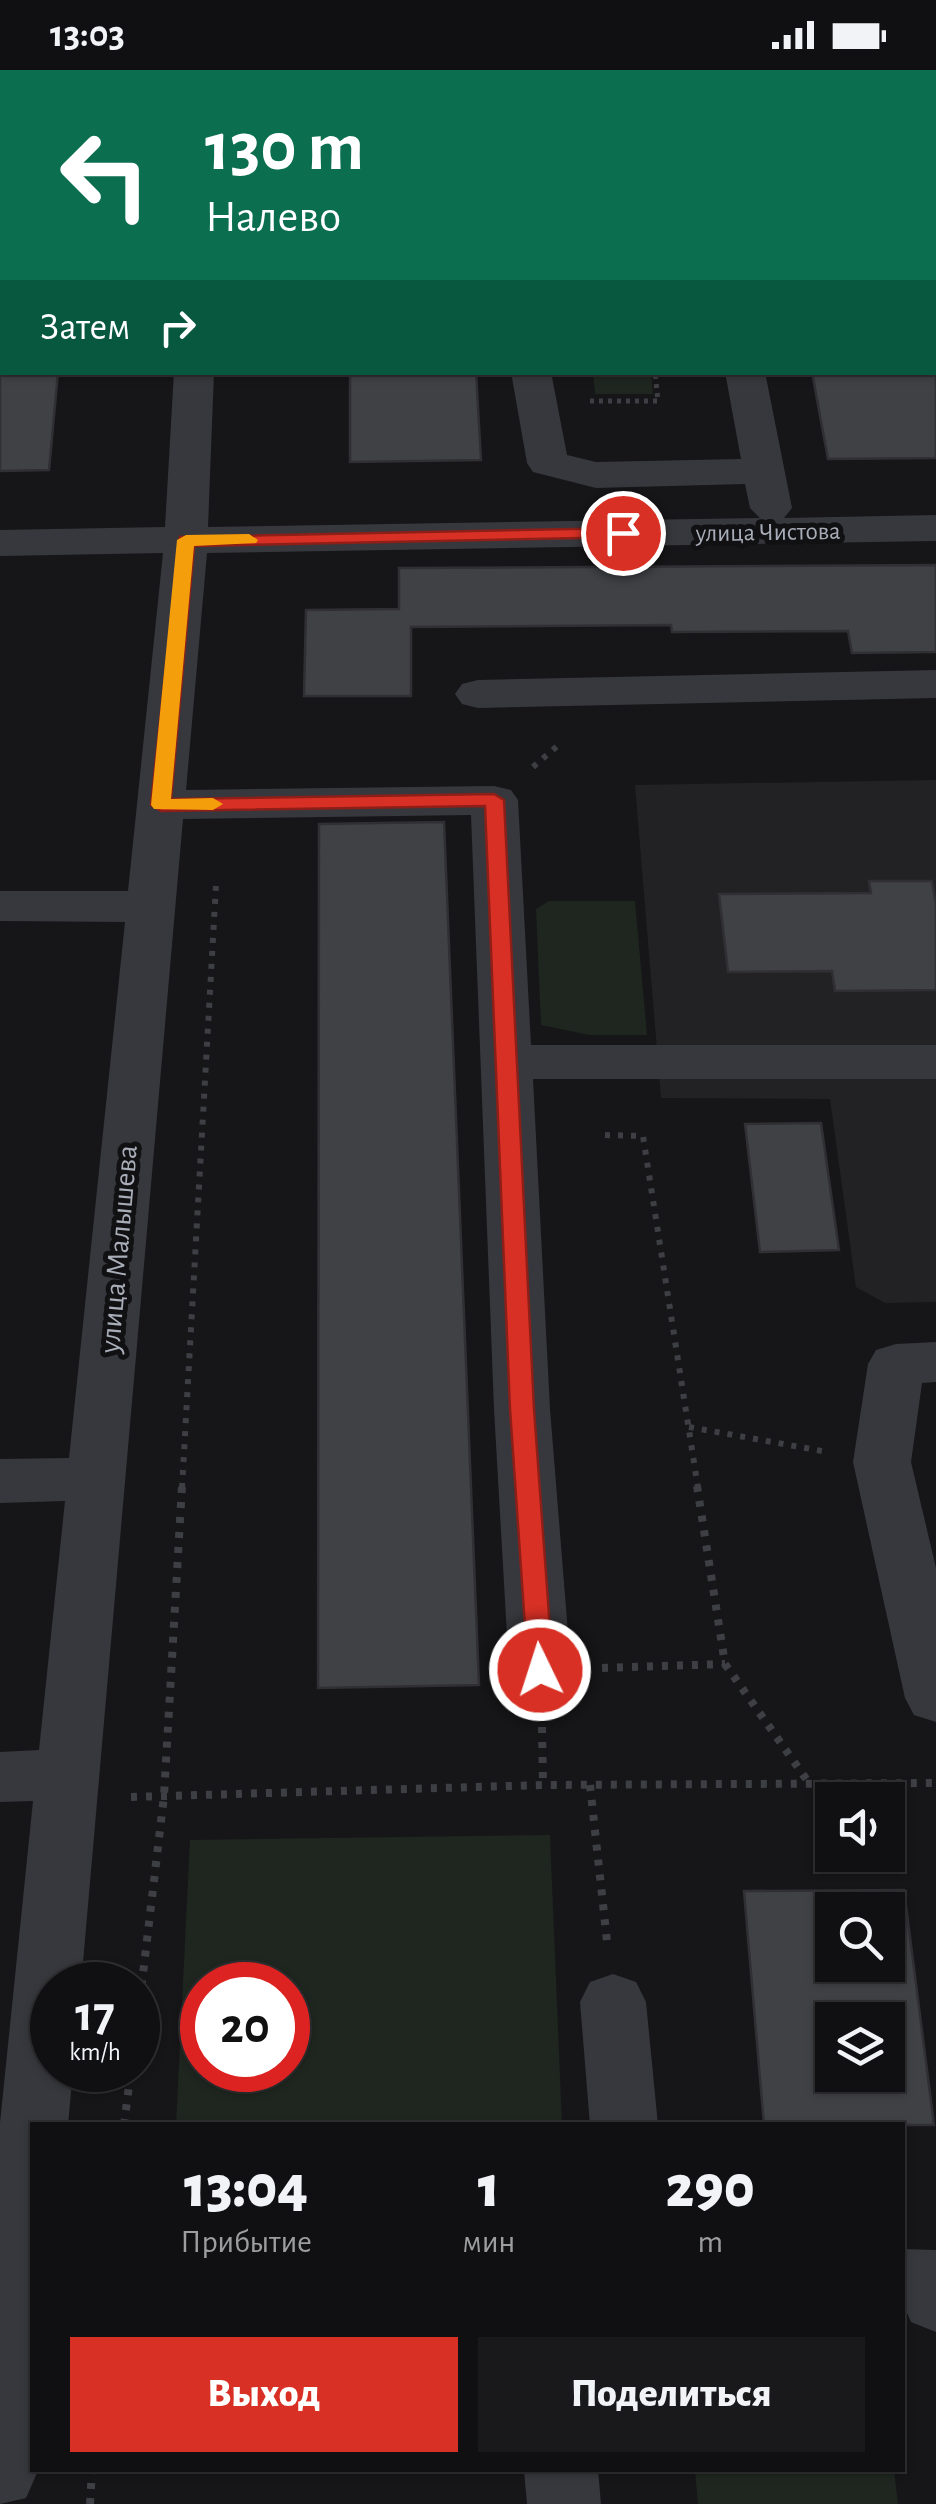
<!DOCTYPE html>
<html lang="ru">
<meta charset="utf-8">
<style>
body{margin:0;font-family:"Alegreya Sans",sans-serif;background:#19191b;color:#f1f3f6;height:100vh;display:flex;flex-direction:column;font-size:38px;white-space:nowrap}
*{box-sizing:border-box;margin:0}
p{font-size:32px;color:#9c9d9f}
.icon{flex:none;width:55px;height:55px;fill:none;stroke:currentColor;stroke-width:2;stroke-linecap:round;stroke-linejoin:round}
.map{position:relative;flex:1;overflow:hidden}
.sheet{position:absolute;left:30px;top:2052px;width:875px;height:350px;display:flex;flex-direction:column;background:#101012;border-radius:0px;box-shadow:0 2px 8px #0004,0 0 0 2px #303032}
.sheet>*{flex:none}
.top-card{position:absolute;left:0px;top:0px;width:938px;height:305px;box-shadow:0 2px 8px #0004,0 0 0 2px #303032;background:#0b6e4f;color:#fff;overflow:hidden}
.tools{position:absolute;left:815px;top:1712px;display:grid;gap:20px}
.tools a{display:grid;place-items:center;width:90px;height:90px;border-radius:0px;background:#101012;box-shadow:0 2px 8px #0004,0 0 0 2px #303032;font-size:50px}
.speed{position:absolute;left:30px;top:1892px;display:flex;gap:20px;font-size:50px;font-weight:700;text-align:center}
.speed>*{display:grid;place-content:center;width:130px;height:130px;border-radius:50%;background:#101012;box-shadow:0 2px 8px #0004,0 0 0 2px #303032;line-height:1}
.speed small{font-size:25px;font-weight:400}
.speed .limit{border:15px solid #d22;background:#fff;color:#111}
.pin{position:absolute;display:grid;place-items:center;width:85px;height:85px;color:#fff;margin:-42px;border:5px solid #fff;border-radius:50%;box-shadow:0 2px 10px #0007}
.me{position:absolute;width:110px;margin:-55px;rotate:356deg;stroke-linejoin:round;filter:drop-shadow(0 0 8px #0008)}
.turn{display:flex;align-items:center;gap:35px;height:210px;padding:0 40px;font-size:45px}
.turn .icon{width:130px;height:130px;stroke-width:2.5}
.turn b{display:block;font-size:70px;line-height:85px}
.then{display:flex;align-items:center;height:95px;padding:0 40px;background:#0003;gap:20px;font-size:38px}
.eta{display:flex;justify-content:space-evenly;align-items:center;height:170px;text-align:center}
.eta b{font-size:60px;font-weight:800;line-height:70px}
.action{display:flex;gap:20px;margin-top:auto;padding:20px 40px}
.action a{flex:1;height:115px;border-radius:0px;background:#d93025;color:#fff;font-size:40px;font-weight:800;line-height:115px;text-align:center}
.action a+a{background:#19191b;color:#f1f3f6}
.status{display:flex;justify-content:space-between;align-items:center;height:70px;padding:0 50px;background:#101012;direction:ltr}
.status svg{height:28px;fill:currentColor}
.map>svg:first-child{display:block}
.built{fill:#222225}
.green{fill:#1e261f;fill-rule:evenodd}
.building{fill:#404145;stroke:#303034;stroke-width:2.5;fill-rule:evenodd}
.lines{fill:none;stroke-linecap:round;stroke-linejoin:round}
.path-far2{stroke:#3d3f44;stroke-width:5;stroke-dasharray:4 5;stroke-linecap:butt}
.path-far1{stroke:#3d3f44;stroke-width:6;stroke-dasharray:5 8;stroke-linecap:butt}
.path{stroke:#3d3f44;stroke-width:8;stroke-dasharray:6 9;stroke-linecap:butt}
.minor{fill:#37383d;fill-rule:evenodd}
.route{fill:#d93025;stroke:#8d1f18;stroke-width:2.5}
.slow{fill:#f59e0b}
.labels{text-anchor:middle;stroke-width:10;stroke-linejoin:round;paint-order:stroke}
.far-street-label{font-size:25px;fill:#a8adb8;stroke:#111113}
.street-label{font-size:30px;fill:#a8adb8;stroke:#111113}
</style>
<div class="status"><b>13:03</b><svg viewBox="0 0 49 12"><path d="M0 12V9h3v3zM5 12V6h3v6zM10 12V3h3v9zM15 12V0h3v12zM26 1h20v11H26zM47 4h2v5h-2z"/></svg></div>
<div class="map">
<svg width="936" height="2434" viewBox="0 0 936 2434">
<rect width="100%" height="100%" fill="#161618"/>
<!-- built -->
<path class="built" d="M 936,710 L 936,1232 L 885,1233 L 856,1217 L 830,1029 L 661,1028 L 635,715 Z"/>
<!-- green -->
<path class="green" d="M 593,303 L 651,303 L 653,324 L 595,324 Z
M 549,831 L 635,831 L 647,965 L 589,965 L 541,955 L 536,839 Z
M 550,1765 L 562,2055 L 176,2055 L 190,1770 ZM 202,1915 L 288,1915 L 288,2000 L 202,2000 Z
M 695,2400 L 894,2400 L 898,2434 L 698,2434 Z"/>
<!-- building -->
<path class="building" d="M 0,302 L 58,302 L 49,400 L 0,401 Z
M 350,302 L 476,302 L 481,390 L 350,392 Z
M 812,302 L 936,302 L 936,388 L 828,389 Z
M 936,495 L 936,582 L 852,583 L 848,561 L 672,562 L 671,555 L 411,557 L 411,626 L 304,626 L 306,540 L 399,539 L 399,498 Z
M 444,752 L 479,1615 L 318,1618 L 319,754 Z
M 869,811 L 932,811 L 936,834 L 936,920 L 835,921 L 832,901 L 728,902 L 719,824 L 871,823 Z
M 821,1053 L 839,1180 L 760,1182 L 745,1054 Z
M 904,1820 L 934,2055 L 764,2055 L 744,1821 ZM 832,1840 L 888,1840 L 888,1895 L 832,1895 ZM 832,1950 L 888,1950 L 888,2005 L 832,2005 Z"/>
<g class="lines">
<!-- path-far2 -->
<path class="path-far2" d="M 590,331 L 658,331 L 655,302"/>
<!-- path-far1 -->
<path class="path-far1" d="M 533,697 L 562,672
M 605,1065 L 643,1066 L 698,1418
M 689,1357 L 822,1381
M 182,1418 L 216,815"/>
<!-- path -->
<path class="path" d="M 697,1416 L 725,1594 L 809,1713
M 602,1598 L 725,1594
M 542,1657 L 543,1715
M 590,1715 L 607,1871
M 131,1727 L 543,1715 L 936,1713
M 138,1946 L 164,1726 L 182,1416
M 124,2055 L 131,2000
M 90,2434 L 92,2400"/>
<!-- minor -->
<path class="minor" d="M 189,0 L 225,0 L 225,2 L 190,2 Z
M 448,0 L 484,0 L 484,2 L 449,2 Z
M 752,0 L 788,0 L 789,2 L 754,2 Z
M 920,0 L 936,0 L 936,15 L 935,2 L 918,2 Z
M 0,63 L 2,63 L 2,85 L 0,85 Z
M 936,177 L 936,203 L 935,202 Z
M 174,302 L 214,302 L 208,457 L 760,448 L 750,438 L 745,414 L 596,418 L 533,402 L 527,393 L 511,302 L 551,302 L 567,385 L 596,392 L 741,389 L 725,302 L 765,302 L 792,438 L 784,448 L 936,445 L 936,471 L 207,483 L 186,720 L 494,716 L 511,720 L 518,730 L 531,975 L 936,975 L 936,1009 L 533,1009 L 550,1339 L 571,1600 L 562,1617 L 540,1624 L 518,1617 L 509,1600 L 494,1339 L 471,745 L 183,749 L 81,1915 L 52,1915 L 52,2000 L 73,2000 L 68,2055 L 32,2055 L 32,2400 L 37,2403 L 26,2428 L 0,2434 L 0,2053 L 33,1731 L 0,1732 L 0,1682 L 39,1680 L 65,1431 L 0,1433 L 0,1389 L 69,1388 L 125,852 L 0,851 L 0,821 L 128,821 L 163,483 L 0,486 L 0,460 L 165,457 Z
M 936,600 L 936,628 L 478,638 L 462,634 L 455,624 L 462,614 L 478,610 Z
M 936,1272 L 936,1312 L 922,1313 L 911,1392 L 936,1498 L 936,1652 L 914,1645 L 905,1628 L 853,1392 L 868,1294 L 876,1280 L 896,1274 Z
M 613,1904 L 636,1912 L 646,1932 L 658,2055 L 590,2055 L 580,1932 L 590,1912 Z
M 902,2179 L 936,2180 L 936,2262 L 911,2252 L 907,2243 L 902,2243 Z
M 524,2400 L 598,2400 L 601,2434 L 527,2434 Z"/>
</g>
<!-- route -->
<path class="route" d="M 623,458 L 630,459 L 630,467 L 194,476 L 171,729 L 494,724 L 504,730 L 534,1339 L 553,1600 L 549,1608 L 532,1608 L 528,1600 L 510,1339 L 485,736 L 161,741 L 151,735 L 180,467 Z"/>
<!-- slow -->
<path class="slow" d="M 249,464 L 258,470 L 256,473 L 194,476 L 171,729 L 213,728 L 223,734 L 213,740 L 154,739 L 151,735 L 177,470 L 186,465 Z"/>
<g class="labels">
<!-- far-street labels -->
<g class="far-street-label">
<text transform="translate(768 461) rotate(-1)" y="9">улица Чистова</text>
</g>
<!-- street labels -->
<g class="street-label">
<text transform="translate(118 1179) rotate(-85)" y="10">улица Малышева</text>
</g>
</g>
</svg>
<div class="tools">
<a><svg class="icon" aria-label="sound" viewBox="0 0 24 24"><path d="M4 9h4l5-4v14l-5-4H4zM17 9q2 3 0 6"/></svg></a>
<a><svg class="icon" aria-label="search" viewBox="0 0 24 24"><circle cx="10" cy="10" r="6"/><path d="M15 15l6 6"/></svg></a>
<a><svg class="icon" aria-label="layers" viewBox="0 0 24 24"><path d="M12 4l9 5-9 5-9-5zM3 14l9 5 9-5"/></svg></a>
</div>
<div class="speed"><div>17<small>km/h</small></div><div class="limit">20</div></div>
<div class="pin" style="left:623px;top:463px;background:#d93025"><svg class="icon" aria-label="arrive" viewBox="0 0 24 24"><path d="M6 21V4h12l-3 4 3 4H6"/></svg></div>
<svg class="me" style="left:540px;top:1600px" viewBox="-20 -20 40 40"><circle r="17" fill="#d93025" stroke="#fff" stroke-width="3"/><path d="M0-11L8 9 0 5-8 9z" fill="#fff"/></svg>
<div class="top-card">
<div class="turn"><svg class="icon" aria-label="left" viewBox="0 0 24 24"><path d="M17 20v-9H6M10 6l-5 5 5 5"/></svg><div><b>130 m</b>Налево</div></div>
<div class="then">Затем<svg class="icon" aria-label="right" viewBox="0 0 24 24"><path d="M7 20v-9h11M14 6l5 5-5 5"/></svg></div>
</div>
<section class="sheet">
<div class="eta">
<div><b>13:04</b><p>Прибытие</p></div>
<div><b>1</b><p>мин</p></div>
<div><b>290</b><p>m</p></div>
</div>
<div class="action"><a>Выход</a><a>Поделиться</a></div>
</section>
</div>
